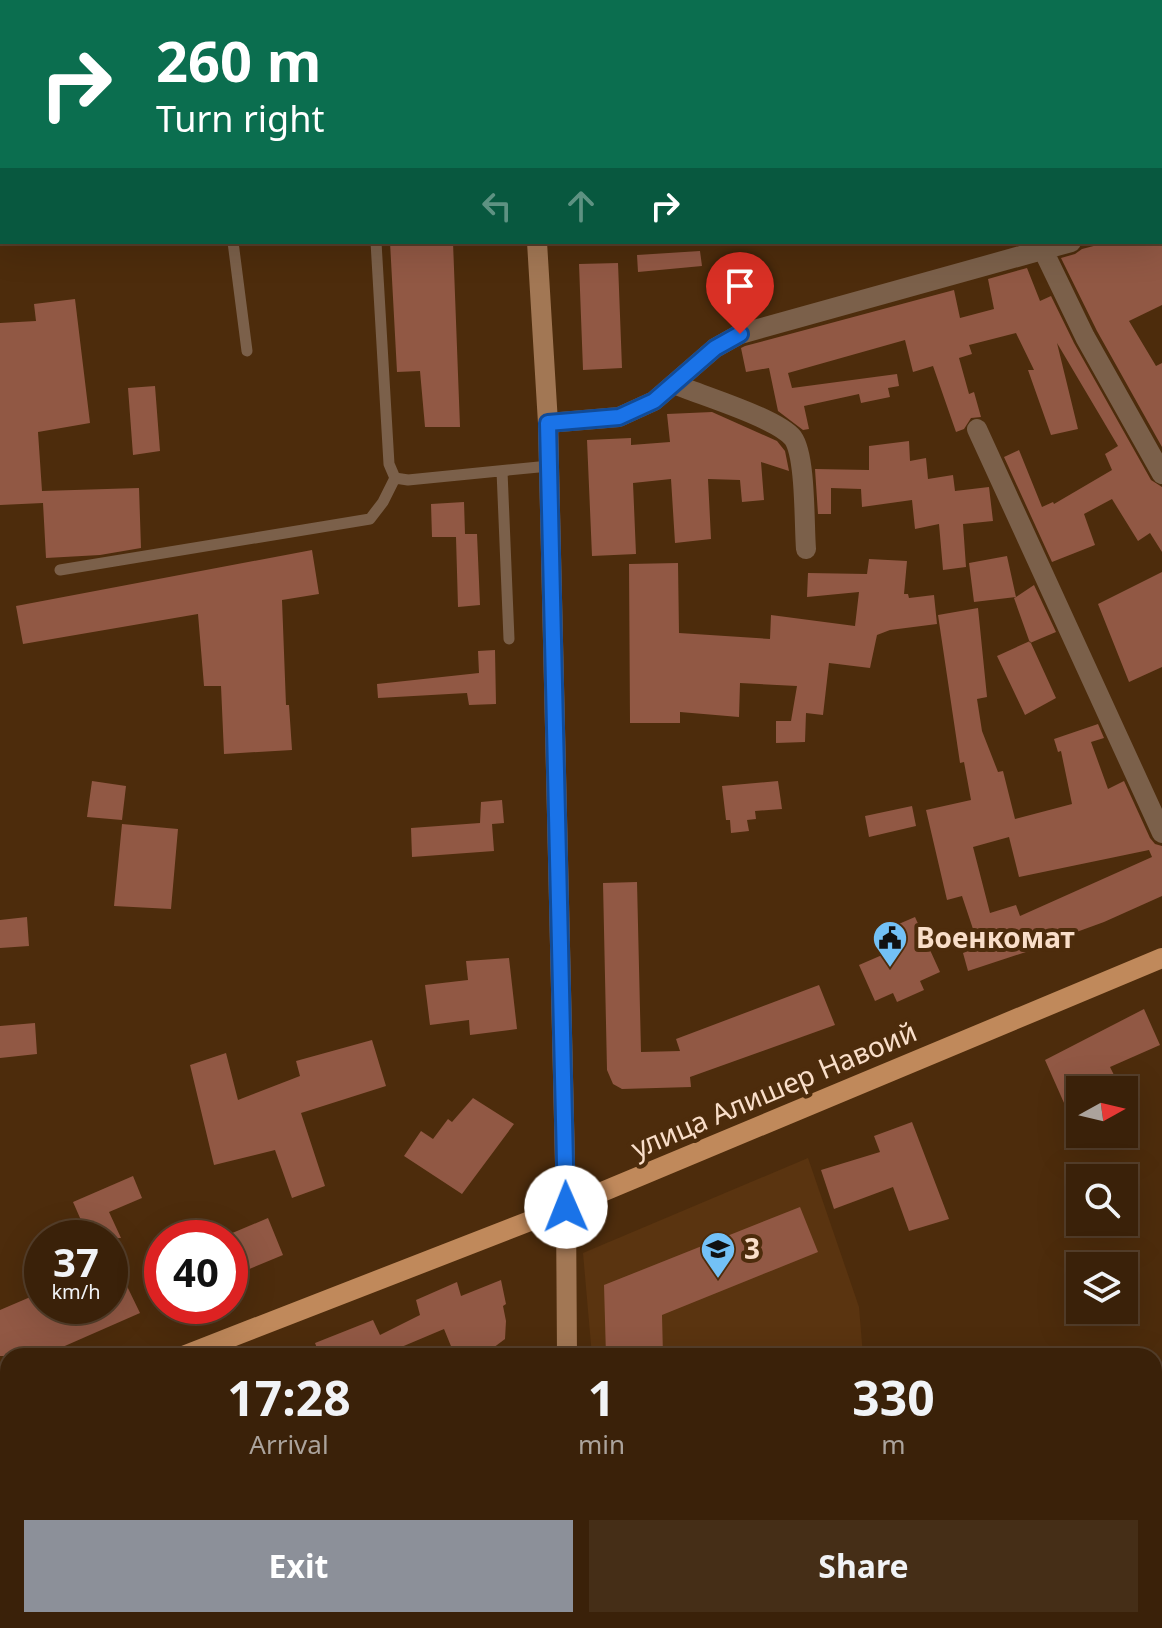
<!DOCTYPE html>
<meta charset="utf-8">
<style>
body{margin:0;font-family:"Noto Sans",sans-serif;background:#452e17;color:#f1f3f6;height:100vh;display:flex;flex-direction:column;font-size:30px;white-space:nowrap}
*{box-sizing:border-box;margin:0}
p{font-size:26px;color:#aba39c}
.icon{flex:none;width:44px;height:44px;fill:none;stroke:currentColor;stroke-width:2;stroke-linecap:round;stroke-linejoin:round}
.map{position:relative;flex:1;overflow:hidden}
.panel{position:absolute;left:0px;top:1348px;width:1162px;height:280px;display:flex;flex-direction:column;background:#3a2109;border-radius:24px 24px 0 0;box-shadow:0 8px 32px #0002,0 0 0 2px #543e2a}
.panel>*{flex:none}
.hud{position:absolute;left:0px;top:0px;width:1162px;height:244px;box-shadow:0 8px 32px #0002,0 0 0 2px #543e2a;background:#0b6e4f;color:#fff;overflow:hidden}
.needle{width:52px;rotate:82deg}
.tools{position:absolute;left:1066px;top:1076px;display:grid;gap:16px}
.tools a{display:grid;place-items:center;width:72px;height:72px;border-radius:0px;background:#3a2109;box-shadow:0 8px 32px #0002,0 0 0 2px #543e2a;font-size:40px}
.speed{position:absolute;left:24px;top:1220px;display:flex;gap:16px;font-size:40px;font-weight:700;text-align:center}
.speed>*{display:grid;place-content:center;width:104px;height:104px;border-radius:50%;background:#3a2109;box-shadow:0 8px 32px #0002,0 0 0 2px #543e2a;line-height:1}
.speed small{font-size:20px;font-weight:400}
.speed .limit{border:12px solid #d22;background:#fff;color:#111}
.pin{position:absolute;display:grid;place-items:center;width:68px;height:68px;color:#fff;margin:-82px -34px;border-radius:50% 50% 50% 0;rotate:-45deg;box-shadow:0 0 8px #0007}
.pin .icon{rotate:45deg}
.me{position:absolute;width:88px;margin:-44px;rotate:359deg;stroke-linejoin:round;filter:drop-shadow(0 0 6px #0008)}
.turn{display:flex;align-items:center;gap:28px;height:168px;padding:0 24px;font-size:36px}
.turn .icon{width:104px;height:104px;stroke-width:2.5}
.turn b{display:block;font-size:56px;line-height:68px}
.lanes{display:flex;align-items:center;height:76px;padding:0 24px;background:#0003;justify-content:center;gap:40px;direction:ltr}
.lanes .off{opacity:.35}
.eta{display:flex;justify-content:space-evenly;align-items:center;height:136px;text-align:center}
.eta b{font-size:48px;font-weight:700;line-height:56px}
.cta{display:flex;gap:16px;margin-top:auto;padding:16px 24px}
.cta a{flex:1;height:92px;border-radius:0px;background:#8c9099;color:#fff;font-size:32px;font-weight:700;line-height:92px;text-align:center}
.cta a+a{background:#452e17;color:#f1f3f6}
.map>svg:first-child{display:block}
.built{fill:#5a3410}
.building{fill:#915844;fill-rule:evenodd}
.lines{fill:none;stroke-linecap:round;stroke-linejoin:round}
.lane{stroke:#7b604a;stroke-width:11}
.street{stroke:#7b604a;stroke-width:20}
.secondary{stroke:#a27754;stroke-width:20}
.primary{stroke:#c0895b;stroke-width:20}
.route-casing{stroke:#114b97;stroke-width:20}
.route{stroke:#1a73e8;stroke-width:14}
.labels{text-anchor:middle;stroke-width:8;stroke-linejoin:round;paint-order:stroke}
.poi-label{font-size:28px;font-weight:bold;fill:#f9dec9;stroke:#4d2c0c;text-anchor:start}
.street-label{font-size:28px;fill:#f9dec9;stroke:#4d2c0c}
</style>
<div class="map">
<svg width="1162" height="1628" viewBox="0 0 1162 1628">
<rect width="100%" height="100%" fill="#4d2c0c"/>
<!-- built -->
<path class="built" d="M 808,1158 L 859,1307 L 863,1356 L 592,1356 L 583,1253 Z"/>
<!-- building -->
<path class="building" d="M 390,242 L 453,242 L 460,427 L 425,427 L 420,371 L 397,372 Z
M 1109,242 L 1162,242 L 1162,305 L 1129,321 L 1156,366 L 1162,363 L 1162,447 L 1097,331 L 1061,258 L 1075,254 L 1082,249 Z
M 700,251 L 702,266 L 638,272 L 637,255 Z
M 618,263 L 622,368 L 583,370 L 579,264 Z
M 1027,268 L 1040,301 L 1051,296 L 1074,343 L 1151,480 L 1162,487 L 1162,552 L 1150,533 L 1138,541 L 1112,499 L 1084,514 L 1095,545 L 1052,562 L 1004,457 L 1019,450 L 1042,507 L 1053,502 L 1054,504 L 1112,470 L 1105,454 L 1118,446 L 1057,343 L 1078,429 L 1051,435 L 1028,370 L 1034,370 L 1016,333 L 969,345 L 972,354 L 959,358 L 969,394 L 974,392 L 981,417 L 971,418 L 964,429 L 956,432 L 933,366 L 913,372 L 905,340 L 788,373 L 792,388 L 897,374 L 899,386 L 888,388 L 890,397 L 861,403 L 859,394 L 804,406 L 809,429 L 803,430 L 778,411 L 769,368 L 746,372 L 741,348 L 745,346 L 954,290 L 960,318 L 994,309 L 988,279 Z
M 75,299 L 90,423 L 38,432 L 42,491 L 139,488 L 141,548 L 100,555 L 46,558 L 43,503 L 0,505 L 0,323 L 36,321 L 34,304 Z
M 155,386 L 160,451 L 133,455 L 128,388 Z
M 712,412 L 777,441 L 785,451 L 789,471 L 761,462 L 764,500 L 742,502 L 740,480 L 708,479 L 711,539 L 675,543 L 671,479 L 633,483 L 636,554 L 592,556 L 587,440 L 631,438 L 631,445 L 670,442 L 667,414 Z
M 909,441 L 910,461 L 926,458 L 928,479 L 953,475 L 955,491 L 989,487 L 993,521 L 963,524 L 966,567 L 943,570 L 939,524 L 915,529 L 912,500 L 862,507 L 861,489 L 831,488 L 831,514 L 818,514 L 815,469 L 869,470 L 869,446 Z
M 464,502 L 465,534 L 477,534 L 480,605 L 458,607 L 456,537 L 432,537 L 431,504 Z
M 312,550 L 319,594 L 282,600 L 286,705 L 289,705 L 292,750 L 224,754 L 221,686 L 204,686 L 198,614 L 23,644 L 16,606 Z
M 1007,556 L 1016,597 L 1034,585 L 1056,632 L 1030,643 L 1014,598 L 1016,597 L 974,602 L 969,563 Z
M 869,559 L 907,561 L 904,594 L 908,594 L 909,598 L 934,595 L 937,624 L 890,630 L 877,635 L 870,668 L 829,663 L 823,715 L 806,713 L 805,742 L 776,743 L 776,721 L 791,721 L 797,686 L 740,683 L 739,717 L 680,712 L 680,723 L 630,723 L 629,564 L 678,563 L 679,633 L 770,639 L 771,615 L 855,626 L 859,592 L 807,597 L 808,573 L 867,574 Z
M 1162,572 L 1162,667 L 1129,682 L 1098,604 Z
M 978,608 L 987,697 L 977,699 L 982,731 L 998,772 L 1003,771 L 1015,819 L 1072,804 L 1061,751 L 1058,752 L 1054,739 L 1098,724 L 1104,738 L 1091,742 L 1108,789 L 1124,781 L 1150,838 L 1155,844 L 1162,846 L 1162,896 L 1104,922 L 1071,934 L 1069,930 L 1027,947 L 1029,951 L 968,971 L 963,953 L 979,947 L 962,896 L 947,900 L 926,810 L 971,800 L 964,762 L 960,763 L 938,615 ZM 1009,837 L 1019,877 L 1149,850 L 1152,857 L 1020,916 L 1016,905 L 990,913 L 973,847 Z
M 1030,641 L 1056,698 L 1025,715 L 997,656 Z
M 495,650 L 496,704 L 469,705 L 467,693 L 378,698 L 377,684 L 479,673 L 478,651 Z
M 92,781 L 126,786 L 122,820 L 87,817 Z
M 778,781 L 782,809 L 755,811 L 756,819 L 747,820 L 749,831 L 731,833 L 730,820 L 726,820 L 722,786 Z
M 502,800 L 504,823 L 492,824 L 494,851 L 412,857 L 411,828 L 480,823 L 481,802 Z
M 912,806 L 916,826 L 869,837 L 865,816 Z
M 122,824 L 178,829 L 171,909 L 114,906 Z
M 637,882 L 641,1052 L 680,1051 L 676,1039 L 819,985 L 835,1025 L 690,1077 L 691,1087 L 622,1089 L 613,1084 L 607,1070 L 603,883 Z
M 27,917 L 29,946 L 0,948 L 0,920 Z
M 915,917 L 940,972 L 920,981 L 924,990 L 897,1002 L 893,993 L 875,1001 L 859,965 L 896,949 L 887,929 Z
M 509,958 L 517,1029 L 470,1035 L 469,1020 L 430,1025 L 425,985 L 468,980 L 466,961 Z
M 1144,1009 L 1160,1045 L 1110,1067 L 1116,1079 L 1091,1090 L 1080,1090 L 1080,1139 L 1045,1060 Z
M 35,1023 L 37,1054 L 0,1058 L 0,1026 Z
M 372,1040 L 386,1086 L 301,1113 L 325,1186 L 292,1198 L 275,1150 L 214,1165 L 190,1065 L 226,1053 L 238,1100 L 300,1076 L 296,1061 Z
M 473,1098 L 514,1124 L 462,1194 L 404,1156 L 421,1131 L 433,1139 L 448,1119 L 452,1122 Z
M 912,1122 L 949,1219 L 909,1231 L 893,1187 L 834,1209 L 821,1170 L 880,1152 L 874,1136 Z
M 133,1176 L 142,1198 L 109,1212 L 121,1238 L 61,1238 L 84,1227 L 73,1202 Z
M 800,1207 L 818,1252 L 662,1315 L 663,1356 L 606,1356 L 604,1285 Z
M 268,1218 L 283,1255 L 230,1277 L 230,1234 Z
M 110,1251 L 140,1313 L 42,1356 L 0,1356 L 0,1310 L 42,1292 L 42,1306 L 110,1306 Z
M 501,1280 L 506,1304 L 503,1306 L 506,1321 L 505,1339 L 489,1351 L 490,1356 L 455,1356 L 444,1329 L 380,1356 L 320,1356 L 315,1343 L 373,1320 L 380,1335 L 420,1315 L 416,1300 L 457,1282 L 461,1296 Z"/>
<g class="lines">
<!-- lane -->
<path class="lane" d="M 176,0 L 177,2
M 336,0 L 343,2
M 228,2 L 260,0
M 0,16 L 2,16
M 0,237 L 2,236
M 233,242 L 247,351
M 376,242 L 389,464 L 395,478 L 408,480 L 549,466
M 502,471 L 509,639
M 60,570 L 370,519 L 383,502 L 395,478"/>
<!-- street -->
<path class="street" d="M 1160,217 L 1162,217
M 1043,250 L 1085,337 L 1162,474
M 674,384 C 700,395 777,418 793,438 C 806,456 804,525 806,549
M 548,423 L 619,417 L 654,401 L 715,348 L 740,334 L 1071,242
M 977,429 L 1162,833
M 565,1628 L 566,1620"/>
<!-- secondary -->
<path class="secondary" d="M 520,0 L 520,2
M 537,242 L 548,423 L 566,1207 L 567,1356
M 1154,1567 L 1162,1566"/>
<!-- primary -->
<path class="primary" d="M 183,1356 L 566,1207 L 1162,958
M 0,1428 L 8,1424"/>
</g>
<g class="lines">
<!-- route casing -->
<g class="route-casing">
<path id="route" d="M 566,1207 L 548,423 L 619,417 L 654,401 L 715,348 L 740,334"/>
</g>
<!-- route -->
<use href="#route" class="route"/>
</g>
<!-- icons -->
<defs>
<g id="civic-pin" transform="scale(1.8)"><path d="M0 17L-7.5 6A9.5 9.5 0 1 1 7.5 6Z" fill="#73c1f6" stroke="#4d2c0c"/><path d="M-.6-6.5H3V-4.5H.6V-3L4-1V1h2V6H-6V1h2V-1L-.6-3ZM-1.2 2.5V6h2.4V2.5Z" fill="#111"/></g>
<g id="school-pin" transform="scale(1.8)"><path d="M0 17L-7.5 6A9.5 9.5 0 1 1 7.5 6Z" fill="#73c1f6" stroke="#4d2c0c"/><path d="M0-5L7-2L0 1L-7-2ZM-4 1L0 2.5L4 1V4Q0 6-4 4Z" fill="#111"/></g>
</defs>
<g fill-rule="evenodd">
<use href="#civic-pin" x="890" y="938"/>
<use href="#school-pin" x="718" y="1249"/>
</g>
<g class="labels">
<!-- poi labels -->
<g class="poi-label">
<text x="916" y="948">Военкомат</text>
<text x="744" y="1259">3</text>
</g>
<!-- street labels -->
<g class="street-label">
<text transform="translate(774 1090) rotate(-23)" y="10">улица Алишер Навоий</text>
</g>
</g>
</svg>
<div class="tools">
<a><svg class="needle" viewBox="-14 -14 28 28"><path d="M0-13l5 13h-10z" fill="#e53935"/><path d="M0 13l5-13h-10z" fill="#aba39c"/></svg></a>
<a><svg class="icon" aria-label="search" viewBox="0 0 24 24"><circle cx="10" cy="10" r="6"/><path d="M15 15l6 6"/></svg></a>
<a><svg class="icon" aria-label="layers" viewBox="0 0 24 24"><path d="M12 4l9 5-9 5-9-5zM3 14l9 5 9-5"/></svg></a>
</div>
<div class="speed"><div>37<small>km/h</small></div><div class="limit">40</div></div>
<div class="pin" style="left:740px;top:334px;background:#d93025"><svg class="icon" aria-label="arrive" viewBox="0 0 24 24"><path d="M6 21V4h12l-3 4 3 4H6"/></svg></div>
<svg class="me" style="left:566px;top:1207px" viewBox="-20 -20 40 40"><circle r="19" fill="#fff"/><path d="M0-13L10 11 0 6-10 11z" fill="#1a73e8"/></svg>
<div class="hud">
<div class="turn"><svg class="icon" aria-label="right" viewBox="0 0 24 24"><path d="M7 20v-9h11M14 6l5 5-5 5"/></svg><div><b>260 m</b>Turn right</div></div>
<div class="lanes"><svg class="icon off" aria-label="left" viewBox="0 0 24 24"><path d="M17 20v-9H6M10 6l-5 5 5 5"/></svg><svg class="icon off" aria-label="ahead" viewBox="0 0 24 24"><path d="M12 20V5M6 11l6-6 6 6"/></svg><svg class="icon" aria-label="right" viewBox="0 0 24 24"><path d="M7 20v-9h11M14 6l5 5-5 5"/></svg></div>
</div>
<section class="panel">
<div class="eta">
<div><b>17:28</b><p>Arrival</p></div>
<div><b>1</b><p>min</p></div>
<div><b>330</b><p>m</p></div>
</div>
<div class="cta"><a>Exit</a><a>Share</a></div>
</section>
</div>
